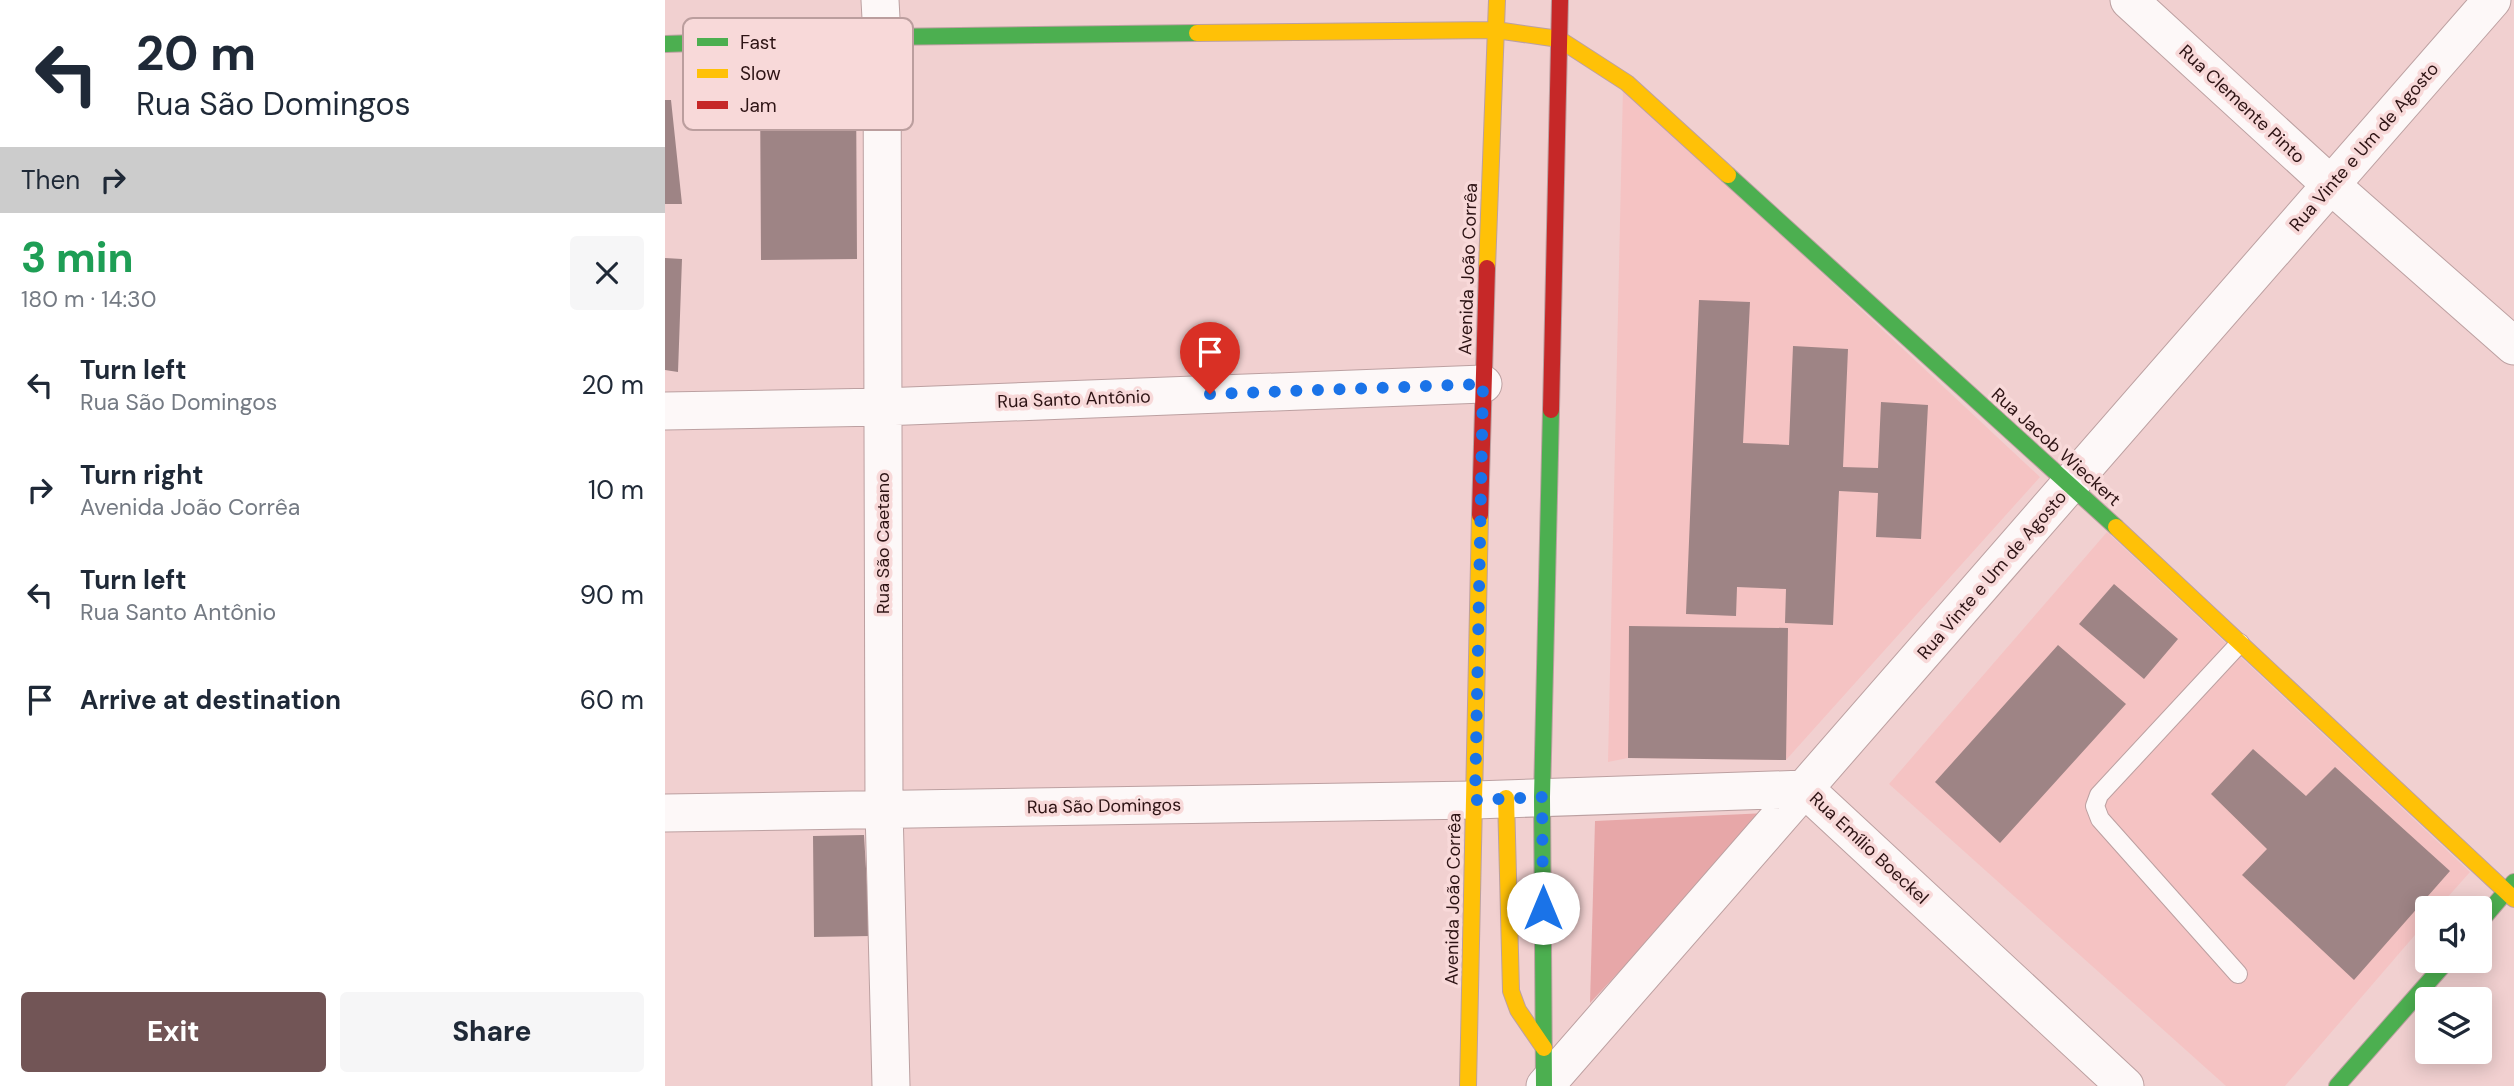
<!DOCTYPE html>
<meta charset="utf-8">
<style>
body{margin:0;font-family:"DM Sans",sans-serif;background:#f6f6f7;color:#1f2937;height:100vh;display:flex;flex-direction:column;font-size:26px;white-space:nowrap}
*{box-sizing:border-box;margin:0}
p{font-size:23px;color:#747a83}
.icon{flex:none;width:38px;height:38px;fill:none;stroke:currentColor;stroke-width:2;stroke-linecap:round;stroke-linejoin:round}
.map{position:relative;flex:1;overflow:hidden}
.panel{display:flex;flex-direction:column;background:#fff;width:665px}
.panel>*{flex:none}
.banner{background:#fff;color:#1f2937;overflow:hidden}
.controls{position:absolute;left:1750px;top:896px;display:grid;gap:14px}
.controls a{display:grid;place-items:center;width:77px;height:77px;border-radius:7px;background:#fff;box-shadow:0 4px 18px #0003;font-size:35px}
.pin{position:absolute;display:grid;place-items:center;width:60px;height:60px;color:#fff;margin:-72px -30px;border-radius:50% 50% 50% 0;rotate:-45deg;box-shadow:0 0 7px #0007}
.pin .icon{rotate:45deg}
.me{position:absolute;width:77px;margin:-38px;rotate:0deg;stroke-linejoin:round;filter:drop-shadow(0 0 5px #0008)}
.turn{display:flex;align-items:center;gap:24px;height:147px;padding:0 21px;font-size:32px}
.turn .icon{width:91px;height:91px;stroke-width:2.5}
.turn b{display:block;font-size:49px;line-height:60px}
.then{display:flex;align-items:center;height:66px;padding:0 21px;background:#0003;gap:14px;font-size:26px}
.round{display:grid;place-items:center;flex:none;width:74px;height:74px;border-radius:7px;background:#f6f6f7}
.headline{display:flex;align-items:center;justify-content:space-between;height:119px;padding:0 21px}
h1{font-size:42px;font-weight:800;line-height:52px;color:#1e9e55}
.button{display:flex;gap:14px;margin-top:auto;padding:14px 21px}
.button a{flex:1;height:80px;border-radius:7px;background:#725556;color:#fff;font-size:28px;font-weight:800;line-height:80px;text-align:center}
.button a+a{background:#f6f6f7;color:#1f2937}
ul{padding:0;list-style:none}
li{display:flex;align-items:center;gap:21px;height:105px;padding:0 21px}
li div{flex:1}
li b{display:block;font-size:26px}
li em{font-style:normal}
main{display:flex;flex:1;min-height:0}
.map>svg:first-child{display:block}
.built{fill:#f5c3c3}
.green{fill:#e7a7a8}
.building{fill:#9e8485}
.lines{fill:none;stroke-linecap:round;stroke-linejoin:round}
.lane-casing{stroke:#bca0a1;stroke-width:20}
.street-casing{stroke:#bca0a1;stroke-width:39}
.fast-casing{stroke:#bca0a1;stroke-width:18}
.slow-casing{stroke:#bca0a1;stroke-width:18}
.jam-casing{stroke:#bca0a1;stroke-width:18}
.lane{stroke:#fdf8f8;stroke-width:18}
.street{stroke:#fdf8f8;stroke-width:37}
.fast{stroke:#4caf50;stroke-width:16}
.slow{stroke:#ffc107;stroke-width:16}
.jam{stroke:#c62828;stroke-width:16}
.route{stroke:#1a73e8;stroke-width:12;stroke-dasharray:0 21.6}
.labels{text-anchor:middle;stroke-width:7;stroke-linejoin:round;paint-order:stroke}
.street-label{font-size:18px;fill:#2d1314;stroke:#f8d9d9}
.key{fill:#f8d9d9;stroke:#bb9e9e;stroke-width:2}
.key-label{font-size:19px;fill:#2d1314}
</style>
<main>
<section class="panel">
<div class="banner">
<div class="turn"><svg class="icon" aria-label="left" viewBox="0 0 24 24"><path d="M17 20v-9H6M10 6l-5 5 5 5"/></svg><div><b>20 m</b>Rua São Domingos</div></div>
<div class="then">Then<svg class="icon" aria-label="right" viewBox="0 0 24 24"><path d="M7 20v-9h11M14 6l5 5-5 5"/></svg></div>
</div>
<div class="headline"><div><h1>3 min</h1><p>180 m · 14:30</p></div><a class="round"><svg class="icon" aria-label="close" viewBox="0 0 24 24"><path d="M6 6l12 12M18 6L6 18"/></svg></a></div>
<ul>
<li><svg class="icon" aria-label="left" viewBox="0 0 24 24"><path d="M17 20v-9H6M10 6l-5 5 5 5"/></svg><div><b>Turn left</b><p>Rua São Domingos</p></div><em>20 m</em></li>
<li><svg class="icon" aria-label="right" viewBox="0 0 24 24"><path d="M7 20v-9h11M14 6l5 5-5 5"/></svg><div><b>Turn right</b><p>Avenida João Corrêa</p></div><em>10 m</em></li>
<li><svg class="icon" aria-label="left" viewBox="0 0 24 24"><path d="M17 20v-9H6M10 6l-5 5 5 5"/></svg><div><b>Turn left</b><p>Rua Santo Antônio</p></div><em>90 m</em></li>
<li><svg class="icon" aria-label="arrive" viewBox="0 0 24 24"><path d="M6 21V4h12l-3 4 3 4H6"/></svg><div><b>Arrive at destination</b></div><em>60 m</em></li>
</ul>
<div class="button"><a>Exit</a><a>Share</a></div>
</section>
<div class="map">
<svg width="1849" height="1086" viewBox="0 0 1849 1086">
<rect width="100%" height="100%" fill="#f1d0d0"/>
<!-- built -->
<path class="built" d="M 958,87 L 1375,477 L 1121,760 L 963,758 L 943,762 Z
M 1442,532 L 1805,872 L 1773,908 L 1762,908 L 1762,921 L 1620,1086 L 1561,1086 L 1224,784 Z"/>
<!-- green -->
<path class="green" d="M 1102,813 L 925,1003 L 930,821 Z"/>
<!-- building -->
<path class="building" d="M 143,81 L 191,81 L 192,259 L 96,260 L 95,82 Z
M 0,100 L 6,100 L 17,204 L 0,204 Z
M 0,258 L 17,259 L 13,372 L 0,370 Z
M 1034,300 L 1085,302 L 1078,443 L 1124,445 L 1128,346 L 1183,349 L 1178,467 L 1213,468 L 1216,402 L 1263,405 L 1256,539 L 1211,537 L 1213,493 L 1174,491 L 1168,625 L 1120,623 L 1121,589 L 1072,587 L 1071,616 L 1021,614 Z
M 1449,584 L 1513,639 L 1479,679 L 1414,624 Z
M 964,626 L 1123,628 L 1121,760 L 963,758 Z
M 1393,645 L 1461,704 L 1335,843 L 1270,782 Z
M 1588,749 L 1641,796 L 1670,767 L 1785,871 L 1689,980 L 1577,875 L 1602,849 L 1546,794 Z
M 199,835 L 205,936 L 149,937 L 148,836 Z"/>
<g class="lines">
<!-- lane casing -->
<g class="lane-casing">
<path id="lane" d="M 1573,974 L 1435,819 L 1430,806 L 1434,795 L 1575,643"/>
</g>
<!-- street casing -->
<g class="street-casing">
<path id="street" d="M 215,0 L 217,37 L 219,809 L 226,1086
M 1464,0 L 1666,185 L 1849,346
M 0,411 L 217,407 L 818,384
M 0,813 L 810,800 L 1140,789 L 1460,1086
M 880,1086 L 1827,0"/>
</g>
<!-- fast casing -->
<g class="fast-casing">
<path id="fast" d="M 0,44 L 217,37 L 532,33
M 1063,175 L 1451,527
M 1815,922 L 1849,882
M 879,1086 L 877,797 L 886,410
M 1672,1086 L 1782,961"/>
</g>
<!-- slow casing -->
<g class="slow-casing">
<path id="slow" d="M 532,33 L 831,30 L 894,39 L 962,83 L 1063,175
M 822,268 L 832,0
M 1451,527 L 1849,899
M 841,798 L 846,991 L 853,1010 L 879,1048
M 803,1086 L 815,515"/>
</g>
<!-- jam casing -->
<g class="jam-casing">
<path id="jam" d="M 886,410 L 895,0
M 815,515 L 822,268"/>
</g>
<!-- lane -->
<use href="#lane" class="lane"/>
<!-- street -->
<use href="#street" class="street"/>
<!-- fast -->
<use href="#fast" class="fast"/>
<!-- slow -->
<use href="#slow" class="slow"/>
<!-- jam -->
<use href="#jam" class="jam"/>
</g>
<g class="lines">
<!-- route -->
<path class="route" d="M 545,394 L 818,384 L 810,800 L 877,797 L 878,908"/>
</g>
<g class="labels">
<!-- street labels -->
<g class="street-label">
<text transform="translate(1577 104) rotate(43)" y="6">Rua Clemente Pinto</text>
<text transform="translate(1699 147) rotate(-49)" y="6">Rua Vinte e Um de Agosto</text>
<text transform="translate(803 269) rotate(-88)" y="6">Avenida João Corrêa</text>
<text transform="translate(409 399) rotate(-2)" y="6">Rua Santo Antônio</text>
<text transform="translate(1391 447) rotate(42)" y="6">Rua Jacob Wieckert</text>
<text transform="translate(218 543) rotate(-90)" y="6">Rua São Caetano</text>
<text transform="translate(1327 575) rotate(-49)" y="6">Rua Vinte e Um de Agosto</text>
<text transform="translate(439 806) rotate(-1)" y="6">Rua São Domingos</text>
<text transform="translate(1204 848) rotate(43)" y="6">Rua Emílio Boeckel</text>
<text transform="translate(788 899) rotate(-89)" y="6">Avenida João Corrêa</text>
</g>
</g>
<!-- legend -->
<rect x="18" y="18" width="230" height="112" rx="10" class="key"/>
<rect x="32" y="38" width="31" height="8" fill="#4caf50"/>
<rect x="32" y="69" width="31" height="9" fill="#ffc107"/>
<rect x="32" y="101" width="31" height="8" fill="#c62828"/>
<g class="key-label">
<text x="75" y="49">Fast</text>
<text x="75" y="80">Slow</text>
<text x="75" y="112">Jam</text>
</g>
</svg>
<div class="controls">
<a><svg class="icon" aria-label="sound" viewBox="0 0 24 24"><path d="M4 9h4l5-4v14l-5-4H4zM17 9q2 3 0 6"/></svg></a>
<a><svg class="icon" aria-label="layers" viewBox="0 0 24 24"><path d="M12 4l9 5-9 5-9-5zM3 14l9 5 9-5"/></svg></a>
</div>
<div class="pin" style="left:545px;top:394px;background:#d93025"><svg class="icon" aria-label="arrive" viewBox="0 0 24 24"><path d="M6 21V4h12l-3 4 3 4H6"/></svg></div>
<svg class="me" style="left:878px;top:908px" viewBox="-20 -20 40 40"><circle r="19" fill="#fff"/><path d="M0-13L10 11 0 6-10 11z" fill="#1a73e8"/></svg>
</div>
</main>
